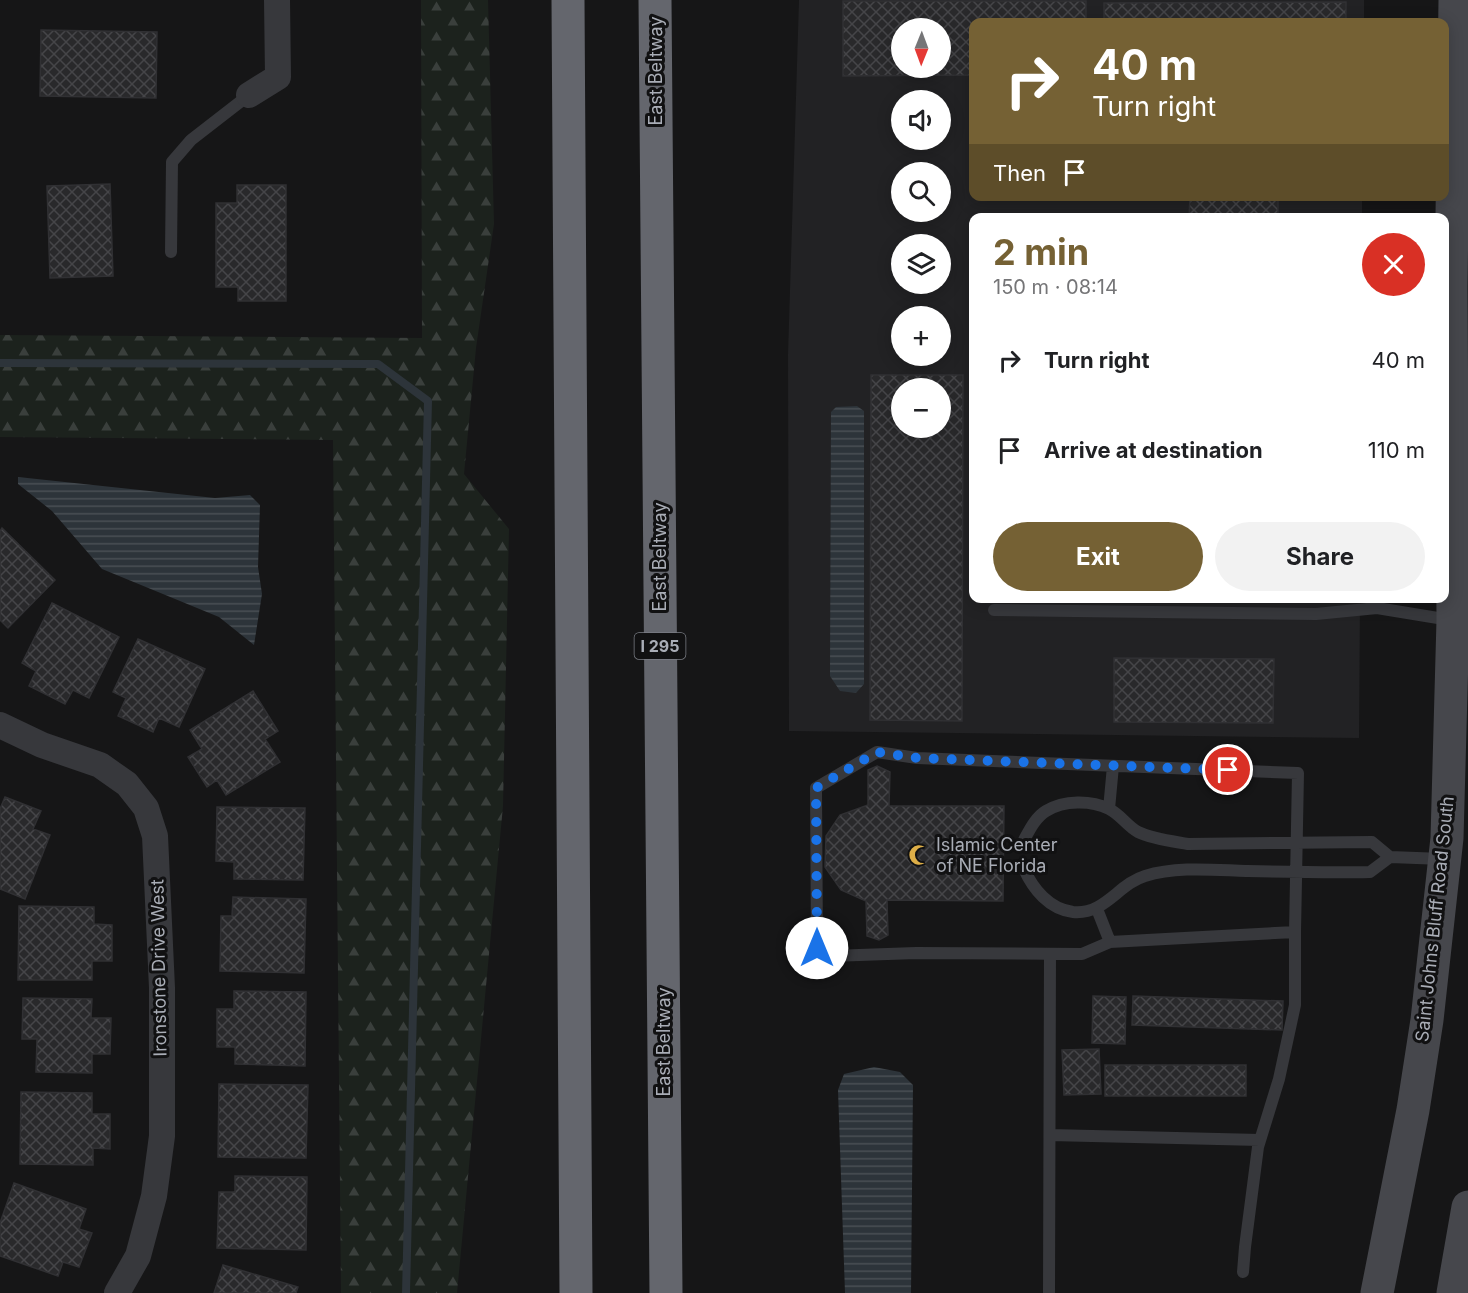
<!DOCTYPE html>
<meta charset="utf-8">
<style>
body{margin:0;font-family:Inter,sans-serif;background:#f2f2f2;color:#202124;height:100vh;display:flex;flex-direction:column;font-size:22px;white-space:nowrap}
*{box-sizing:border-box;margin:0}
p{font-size:20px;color:#757577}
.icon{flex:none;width:33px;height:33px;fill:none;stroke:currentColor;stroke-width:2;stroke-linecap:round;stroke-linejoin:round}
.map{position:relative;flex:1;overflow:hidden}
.side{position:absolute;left:969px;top:213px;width:480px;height:390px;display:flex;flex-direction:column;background:#fff;border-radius:12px;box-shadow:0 3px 15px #0003}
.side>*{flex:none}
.banner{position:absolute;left:969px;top:18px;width:480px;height:183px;border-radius:12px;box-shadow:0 3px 15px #0003;background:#756134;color:#fff;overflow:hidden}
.needle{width:39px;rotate:181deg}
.fabs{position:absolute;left:891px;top:18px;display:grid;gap:12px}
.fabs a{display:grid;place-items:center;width:60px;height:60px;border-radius:50%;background:#fff;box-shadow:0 3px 15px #0003;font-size:30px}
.pin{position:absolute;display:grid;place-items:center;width:51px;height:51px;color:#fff;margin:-26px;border:3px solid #fff;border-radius:50%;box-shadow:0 2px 6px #0007}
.me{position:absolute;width:66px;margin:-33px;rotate:0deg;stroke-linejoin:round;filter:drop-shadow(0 0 4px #0008)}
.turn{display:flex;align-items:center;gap:21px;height:126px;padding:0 24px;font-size:27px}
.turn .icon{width:78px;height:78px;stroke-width:2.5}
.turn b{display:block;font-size:42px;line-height:51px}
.then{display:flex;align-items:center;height:57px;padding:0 24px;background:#0003;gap:12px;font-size:22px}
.round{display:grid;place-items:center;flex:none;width:63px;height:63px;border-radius:32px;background:#f2f2f2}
.head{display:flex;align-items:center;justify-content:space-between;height:102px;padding:0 24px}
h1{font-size:36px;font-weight:700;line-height:45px;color:#756134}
.action{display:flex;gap:12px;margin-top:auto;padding:12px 24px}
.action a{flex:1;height:69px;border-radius:36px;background:#756134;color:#fff;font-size:24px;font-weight:700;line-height:69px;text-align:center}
.action a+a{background:#f2f2f2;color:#202124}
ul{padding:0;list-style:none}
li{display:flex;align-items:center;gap:18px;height:90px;padding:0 24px}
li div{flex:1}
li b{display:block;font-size:22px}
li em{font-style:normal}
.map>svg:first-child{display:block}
.built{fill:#222224;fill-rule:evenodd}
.forest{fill:url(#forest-firs)}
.water{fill:url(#water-rules)}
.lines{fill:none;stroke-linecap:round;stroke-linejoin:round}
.stream{stroke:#2d343a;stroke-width:8}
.building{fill:url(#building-cross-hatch);stroke:#303033;stroke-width:1.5;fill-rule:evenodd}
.service{stroke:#37383c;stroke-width:12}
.minor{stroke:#37383c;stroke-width:26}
.secondary{stroke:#46474c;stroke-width:33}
.motorway{stroke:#64666d;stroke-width:33}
.route{stroke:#1a73e8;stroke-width:10;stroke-dasharray:0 18}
.labels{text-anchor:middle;stroke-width:6;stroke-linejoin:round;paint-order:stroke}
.shield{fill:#111112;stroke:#7b7e85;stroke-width:1.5}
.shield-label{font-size:16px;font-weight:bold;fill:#a9adb6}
.street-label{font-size:18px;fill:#a9adb6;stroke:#111112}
.poi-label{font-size:18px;fill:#a9adb6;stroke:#111112;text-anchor:start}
</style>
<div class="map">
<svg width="1468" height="1293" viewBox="0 0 1468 1293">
<defs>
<pattern id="forest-firs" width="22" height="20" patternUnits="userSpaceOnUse" patternTransform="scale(1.5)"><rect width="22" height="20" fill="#1c221d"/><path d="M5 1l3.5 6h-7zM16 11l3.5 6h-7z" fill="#3a3f3c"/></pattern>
<pattern id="water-rules" width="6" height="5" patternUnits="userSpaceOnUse" patternTransform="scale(1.5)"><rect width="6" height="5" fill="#2d343a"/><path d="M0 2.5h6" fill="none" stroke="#494f54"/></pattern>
<pattern id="building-cross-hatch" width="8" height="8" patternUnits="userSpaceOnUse" patternTransform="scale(1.5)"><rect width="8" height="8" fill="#29292b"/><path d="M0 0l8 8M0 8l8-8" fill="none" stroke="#454548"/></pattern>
</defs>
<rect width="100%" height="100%" fill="#161617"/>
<!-- built -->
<path class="built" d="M 799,0 L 1364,0 L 1364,22 L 974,22 L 974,196 L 1362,197 L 1362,217 L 974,218 L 974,598 L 1360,599 L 1359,738 L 789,731 L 788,355 ZM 902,28 L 940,28 L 940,68 L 902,68 ZM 902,100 L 940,100 L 940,140 L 902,140 ZM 902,172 L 940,172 L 940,212 L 902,212 ZM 902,244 L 940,244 L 940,284 L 902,284 ZM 902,316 L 940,316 L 940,356 L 902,356 ZM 902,388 L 940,388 L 940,428 L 902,428 Z"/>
<!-- forest -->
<path class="forest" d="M 421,0 L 488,0 L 494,224 L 476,348 L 464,474 L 509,529 L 503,806 L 457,1293 L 341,1293 L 333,440 L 0,437 L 0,335 L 422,338 Z"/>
<!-- water -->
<path class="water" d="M 857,406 L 864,411 L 864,684 L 856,693 L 840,691 L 830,676 L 831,412 L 836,407 Z
M 18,477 L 215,498 L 250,495 L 260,505 L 258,567 L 262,594 L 254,645 L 219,617 L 102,569 L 52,511 L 18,484 Z
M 874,1067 L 900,1072 L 913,1085 L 911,1293 L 845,1293 L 838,1090 L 844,1074 Z"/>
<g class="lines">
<!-- stream -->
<path class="stream" d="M 0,363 L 378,364 L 428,401 L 406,1293"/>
</g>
<!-- building -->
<path class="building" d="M 843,1 L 1086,1 L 1086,22 L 974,22 L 974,75 L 843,76 ZM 902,28 L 940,28 L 940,68 L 902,68 Z
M 1346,2 L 1346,22 L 1104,22 L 1104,3 Z
M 41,30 L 157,32 L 156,98 L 40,96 Z
M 110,184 L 113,276 L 50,278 L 47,186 Z
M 237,185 L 286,185 L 286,301 L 238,301 L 238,287 L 216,287 L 216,203 L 237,203 Z
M 1190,196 L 1278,196 L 1278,218 L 1189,218 Z
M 871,375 L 963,375 L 962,721 L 870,720 ZM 902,388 L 940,388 L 940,428 L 902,428 Z
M 2,528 L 55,580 L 8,628 L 0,620 L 0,531 Z
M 52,603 L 119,637 L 89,698 L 73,690 L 65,704 L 29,686 L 36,671 L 22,663 Z
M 138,639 L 205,669 L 179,727 L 159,718 L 153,732 L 118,716 L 126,698 L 113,692 Z
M 1114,658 L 1274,659 L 1273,723 L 1114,722 Z
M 253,691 L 278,731 L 265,739 L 280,762 L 226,795 L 217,780 L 207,787 L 188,757 L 202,749 L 190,730 Z
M 877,766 L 890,772 L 889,806 L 1004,806 L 1003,901 L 887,900 L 888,935 L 879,940 L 867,936 L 866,901 L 841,890 L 825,867 L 826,836 L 840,815 L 868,805 L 868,770 Z
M 5,797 L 41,811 L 33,829 L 50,835 L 25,899 L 0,889 L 0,809 Z
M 217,807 L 305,808 L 303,880 L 234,879 L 234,862 L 216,861 Z
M 233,897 L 306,899 L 304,973 L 220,971 L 221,916 L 232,916 Z
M 19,906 L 94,907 L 94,924 L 112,925 L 112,961 L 92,961 L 92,980 L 18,980 Z
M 234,991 L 306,992 L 305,1066 L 235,1064 L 235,1047 L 217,1047 L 217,1009 L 234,1009 Z
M 1093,996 L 1126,997 L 1125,1044 L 1092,1043 Z
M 1133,996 L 1283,1001 L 1282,1030 L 1132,1025 Z
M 23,998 L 92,999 L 91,1018 L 111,1018 L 110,1054 L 92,1054 L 92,1073 L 36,1072 L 37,1039 L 22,1039 Z
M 1099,1049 L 1101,1094 L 1064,1095 L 1062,1050 Z
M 1105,1065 L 1246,1065 L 1246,1096 L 1105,1096 Z
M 219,1084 L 308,1085 L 306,1158 L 218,1157 Z
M 21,1092 L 92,1093 L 92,1114 L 110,1114 L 110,1149 L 93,1148 L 93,1165 L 20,1164 Z
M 235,1176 L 307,1177 L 306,1250 L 217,1248 L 219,1192 L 235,1192 Z
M 14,1183 L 86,1209 L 79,1229 L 92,1233 L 79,1267 L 63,1262 L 58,1276 L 0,1256 L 0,1223 Z
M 223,1265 L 298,1287 L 296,1293 L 214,1293 Z"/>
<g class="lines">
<!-- service -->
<path class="service" d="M 171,252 L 172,162 L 191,140 L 249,95
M 994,610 L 1316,614 L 1377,608 L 1450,620
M 877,752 L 917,758 L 1298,773 L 1295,932 L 1110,942 L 1082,954 L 916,953 L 831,956 L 817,948 L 816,788 Z
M 1109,809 L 1113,766
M 1024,840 C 1030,829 1036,817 1046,811 C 1064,800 1091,800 1109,809 C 1120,814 1127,826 1138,832 C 1153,839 1171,841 1188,844 L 1372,842 L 1390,857
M 1024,869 C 1033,889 1049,909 1073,912 C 1105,915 1118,884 1145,876 C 1177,866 1214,870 1246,871 C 1288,872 1329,873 1370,872 L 1390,857 L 1443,859
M 1097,909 L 1110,942
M 1050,1135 L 1260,1140
M 1243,1272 L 1245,1247 L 1258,1147 L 1279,1079 L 1295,1005 L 1295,932
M 1049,1293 L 1050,954"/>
<!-- minor -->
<path class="minor" d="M 249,95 L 278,77 L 277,0
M 0,725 L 42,745 L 100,765 L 127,784 L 146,808 L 155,836 L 162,988 L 162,1136 L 154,1196 L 138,1256 L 117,1293"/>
<!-- secondary -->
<path class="secondary" d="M 1377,1293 L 1413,1110 L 1427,1020 L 1447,838 L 1453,620 L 1451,287 L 1455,0
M 1453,1293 L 1468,1207"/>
<!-- motorway -->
<path class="motorway" d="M 568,0 L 576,1293
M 655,0 L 666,1293"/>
</g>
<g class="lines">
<!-- route -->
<path class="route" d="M 817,948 L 816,788 L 877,752 L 917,758 L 1228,770"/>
</g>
<!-- icons -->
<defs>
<g id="mosque-bare" transform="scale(1.62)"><path d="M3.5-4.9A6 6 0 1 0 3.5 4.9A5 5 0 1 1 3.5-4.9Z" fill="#deaf48" stroke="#111112" stroke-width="2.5" paint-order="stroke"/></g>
</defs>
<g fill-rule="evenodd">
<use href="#mosque-bare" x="919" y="855"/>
</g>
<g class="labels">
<!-- shield labels -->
<rect class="shield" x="634.5" y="633" width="51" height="26" rx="4.5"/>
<g class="shield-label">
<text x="660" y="652">I 295</text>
</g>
<!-- street labels -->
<g class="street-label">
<text transform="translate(656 71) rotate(-90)" y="6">East Beltway</text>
<text transform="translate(660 557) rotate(-90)" y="6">East Beltway</text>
<text transform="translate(1435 919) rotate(-84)" y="6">Saint Johns Bluff Road South</text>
<text transform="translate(159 968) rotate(-91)" y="6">Ironstone Drive West</text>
<text transform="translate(664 1042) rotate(-90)" y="6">East Beltway</text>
</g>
<!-- poi labels -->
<g class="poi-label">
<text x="936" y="851">Islamic Center<tspan x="936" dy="21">of NE Florida</tspan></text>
</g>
</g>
</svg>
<div class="fabs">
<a><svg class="needle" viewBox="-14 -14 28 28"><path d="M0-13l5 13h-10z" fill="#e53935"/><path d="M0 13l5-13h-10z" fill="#757577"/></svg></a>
<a><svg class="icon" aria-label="sound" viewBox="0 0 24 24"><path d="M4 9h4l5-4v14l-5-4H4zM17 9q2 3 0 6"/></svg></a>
<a><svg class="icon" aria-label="search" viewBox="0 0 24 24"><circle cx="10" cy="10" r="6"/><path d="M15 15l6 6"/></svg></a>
<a><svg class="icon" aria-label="layers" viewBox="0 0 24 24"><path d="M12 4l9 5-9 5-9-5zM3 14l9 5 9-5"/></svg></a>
<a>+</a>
<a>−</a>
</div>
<div class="pin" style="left:1228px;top:770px;background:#d93025"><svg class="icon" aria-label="arrive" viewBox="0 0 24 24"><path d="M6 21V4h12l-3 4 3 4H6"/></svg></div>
<svg class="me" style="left:817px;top:948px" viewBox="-20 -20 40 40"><circle r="19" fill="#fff"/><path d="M0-13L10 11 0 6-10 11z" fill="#1a73e8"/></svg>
<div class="banner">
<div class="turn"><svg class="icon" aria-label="right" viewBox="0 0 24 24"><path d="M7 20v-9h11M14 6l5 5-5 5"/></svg><div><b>40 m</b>Turn right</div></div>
<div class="then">Then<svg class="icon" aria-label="arrive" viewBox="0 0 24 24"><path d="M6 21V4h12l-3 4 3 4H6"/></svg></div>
</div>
<section class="side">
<div class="head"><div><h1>2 min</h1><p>150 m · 08:14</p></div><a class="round" style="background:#d93025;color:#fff"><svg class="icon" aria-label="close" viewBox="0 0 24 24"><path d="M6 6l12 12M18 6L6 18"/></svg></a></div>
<ul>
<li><svg class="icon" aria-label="right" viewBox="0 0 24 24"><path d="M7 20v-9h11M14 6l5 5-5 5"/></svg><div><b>Turn right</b></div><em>40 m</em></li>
<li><svg class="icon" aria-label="arrive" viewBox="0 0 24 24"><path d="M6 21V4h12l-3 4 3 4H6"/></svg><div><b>Arrive at destination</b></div><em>110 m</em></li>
</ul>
<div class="action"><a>Exit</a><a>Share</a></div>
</section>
</div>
